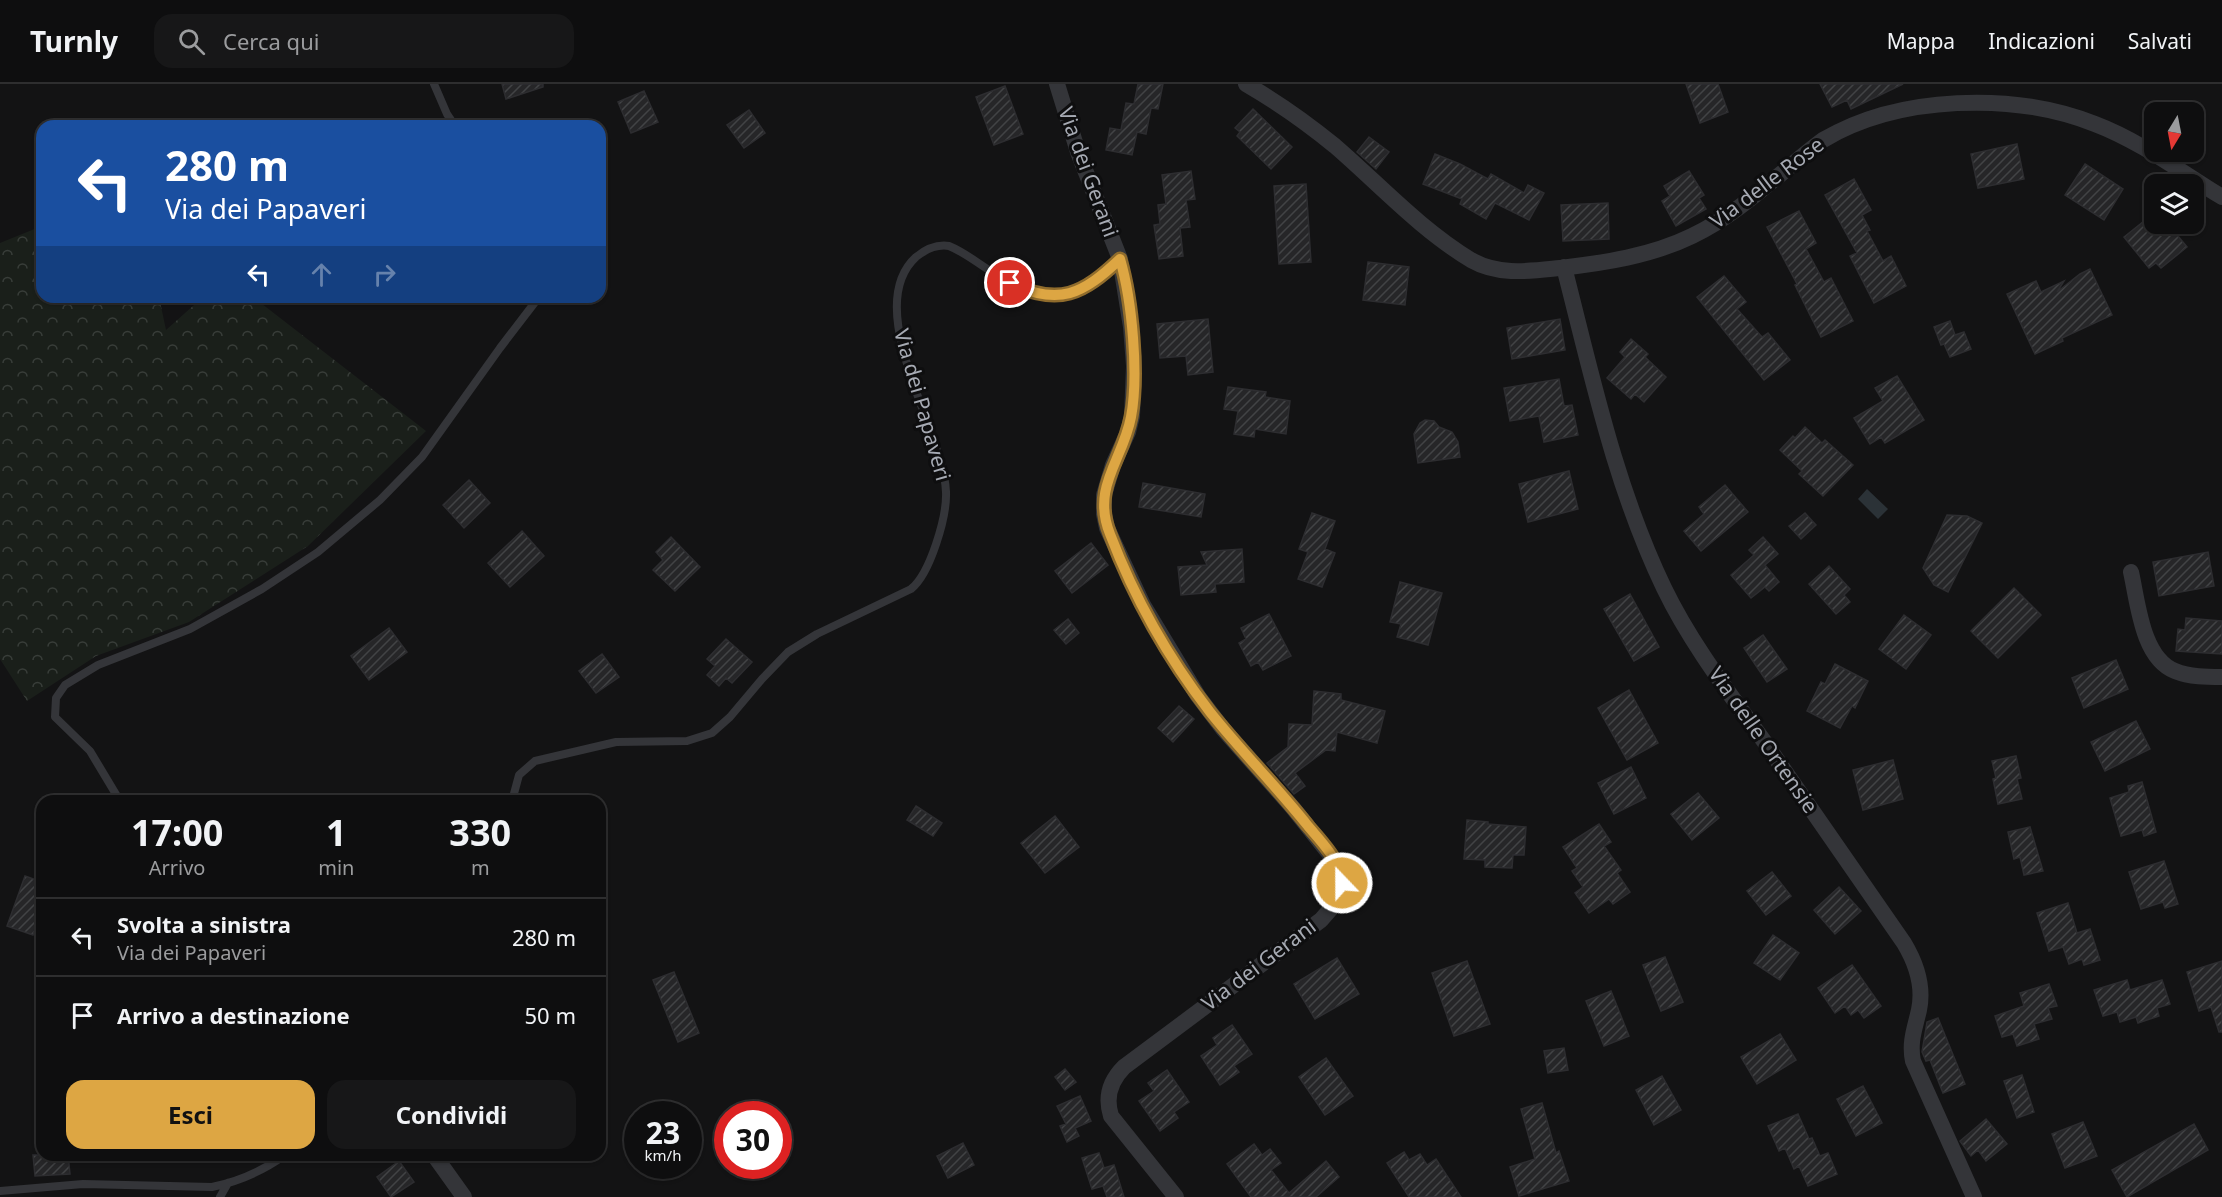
<!DOCTYPE html>
<html lang="it">
<style>
body{margin:0;font-family:"Noto Sans",sans-serif;background:#171718;color:#f1f3f6;height:100vh;display:flex;flex-direction:column;font-size:22px;white-space:nowrap}
*{box-sizing:border-box;margin:0}
p{font-size:20px;color:#9b9c9e}
.icon{flex:none;width:33px;height:33px;fill:none;stroke:currentColor;stroke-width:2;stroke-linecap:round;stroke-linejoin:round}
.map{position:relative;flex:1;overflow:hidden}
.panel{position:absolute;left:36px;top:711px;width:570px;height:366px;display:flex;flex-direction:column;background:#0e0e0f;border-radius:18px;box-shadow:0 2px 4px #0004,0 0 0 2px #2e2e2f}
.panel>*{flex:none}
.banner{position:absolute;left:36px;top:36px;width:570px;height:183px;border-radius:18px;box-shadow:0 2px 4px #0004,0 0 0 2px #2e2e2f;background:#1a4fa0;color:#fff;overflow:hidden}
.needle{width:39px;rotate:190deg}
.tools{position:absolute;left:2144px;top:18px;display:grid;gap:12px}
.tools a{display:grid;place-items:center;width:60px;height:60px;border-radius:12px;background:#0e0e0f;box-shadow:0 2px 4px #0004,0 0 0 2px #2e2e2f;font-size:30px}
.speed{position:absolute;left:624px;top:1017px;display:flex;gap:12px;font-size:30px;font-weight:700;text-align:center}
.speed>*{display:grid;place-content:center;width:78px;height:78px;border-radius:50%;background:#0e0e0f;box-shadow:0 2px 4px #0004,0 0 0 2px #2e2e2f;line-height:1}
.speed small{font-size:15px;font-weight:400}
.speed .limit{border:9px solid #d22;background:#fff;color:#111}
.pin{position:absolute;display:grid;place-items:center;width:51px;height:51px;color:#fff;margin:-26px;border:3px solid #fff;border-radius:50%;box-shadow:0 2px 6px #0007}
.me{position:absolute;width:66px;margin:-33px;rotate:338deg;stroke-linejoin:round;filter:drop-shadow(0 0 4px #0008)}
.turn{display:flex;align-items:center;gap:21px;height:126px;padding:0 30px;font-size:27px}
.turn .icon{width:78px;height:78px;stroke-width:2.5}
.turn b{display:block;font-size:42px;line-height:51px}
.lanes{display:flex;align-items:center;height:57px;padding:0 30px;background:#0003;justify-content:center;gap:30px;direction:ltr}
.lanes .off{opacity:.35}
.eta{display:flex;justify-content:space-evenly;align-items:center;height:102px;text-align:center}
.eta b{font-size:36px;font-weight:700;line-height:42px}
.action{display:flex;gap:12px;margin-top:auto;padding:12px 30px}
.action a{flex:1;height:69px;border-radius:18px;background:#dda643;color:#111;font-size:24px;font-weight:700;line-height:69px;text-align:center}
.action a+a{background:#171718;color:#f1f3f6}
ul{padding:0;list-style:none}
li{display:flex;align-items:center;gap:18px;height:78px;padding:0 30px;border-top:2px solid #2e2e2f}
li div{flex:1}
li b{display:block;font-size:22px}
li em{font-style:normal}
header{display:flex;align-items:center;gap:36px;box-sizing:border-box;height:84px;padding:0 30px;background:#0e0e0f;border-bottom:2px solid #2e2e2f}
header strong{font-size:28px}
nav{display:flex;gap:33px;margin-inline-start:auto;font-size:21px}
.search{width:420px;height:54px;background:#171718;display:flex;align-items:center;gap:15px;box-sizing:border-box;padding:0 21px;border-radius:18px;color:#9b9c9e;font-size:22px}
.map>svg:first-child{display:block}
.forest{fill:url(#forest-crowns)}
.water{fill:#2b3237}
.building{fill:url(#building-hatch);stroke:#2d2d30;stroke-width:1.5}
.lines{fill:none;stroke-linecap:round;stroke-linejoin:round}
.lane{stroke:#343539;stroke-width:8}
.street{stroke:#343539;stroke-width:16}
.route-casing{stroke:#906c2c;stroke-width:15}
.route{stroke:#dda643;stroke-width:10}
.labels{text-anchor:middle;stroke-width:6;stroke-linejoin:round;paint-order:stroke}
.street-label{font-size:21px;fill:#a6aab3;stroke:#0e0e0f}
</style>
<header>
<strong>Turnly</strong>
<div class="search"><svg class="icon" aria-label="search" viewBox="0 0 24 24"><circle cx="10" cy="10" r="6"/><path d="M15 15l6 6"/></svg>Cerca qui</div>
<nav><a>Mappa</a><a>Indicazioni</a><a>Salvati</a></nav>
</header>
<div class="map">
<svg width="2222" height="1113" viewBox="0 0 2222 1113">
<defs>
<pattern id="forest-crowns" width="20" height="18" patternUnits="userSpaceOnUse" patternTransform="scale(1.5)"><rect width="20" height="18" fill="#1a1f1a"/><path d="M2 6a3 3 0 1 1 6 0M12 15a3 3 0 1 1 6 0" fill="none" stroke="#383d39"/></pattern>
<pattern id="building-hatch" width="6" height="6" patternUnits="userSpaceOnUse" patternTransform="scale(1.5)"><rect width="6" height="6" fill="#262628"/><path d="M-1 1l2-2M0 6l6-6M5 7l2-2" fill="none" stroke="#424345"/></pattern>
</defs>
<rect width="100%" height="100%" fill="#131314"/>
<!-- forest -->
<path class="forest" d="M 42,142 L 42,213 L 159,213 L 166,246 L 203,213 L 253,213 L 426,347 L 308,462 L 189,538 L 96,572 L 27,617 L 0,575 L 0,159 Z"/>
<!-- water -->
<path class="water" d="M 1867,405 L 1888,425 L 1878,435 L 1858,415 Z"/>
<!-- building -->
<path class="building" d="M 502,0 L 543,0 L 543,3 L 506,15 Z
M 1138,0 L 1163,0 L 1158,25 L 1151,24 L 1146,50 L 1137,48 L 1132,71 L 1106,66 L 1110,44 L 1121,46 L 1126,19 L 1134,20 Z
M 1686,0 L 1718,0 L 1728,28 L 1700,39 Z
M 1820,0 L 1903,0 L 1851,25 L 1847,16 L 1832,23 Z
M 1005,2 L 1023,50 L 994,61 L 976,13 Z
M 644,7 L 658,38 L 631,49 L 618,18 Z
M 1253,25 L 1292,63 L 1271,85 L 1237,52 L 1240,48 L 1235,44 Z
M 749,26 L 765,49 L 744,64 L 727,41 Z
M 1369,53 L 1389,68 L 1376,85 L 1357,68 Z
M 2017,60 L 2024,95 L 1978,104 L 1971,70 Z
M 1435,70 L 1460,80 L 1488,95 L 1491,90 L 1524,109 L 1528,101 L 1544,109 L 1529,136 L 1495,119 L 1486,135 L 1460,120 L 1462,115 L 1423,100 Z
M 2085,80 L 2123,105 L 2104,136 L 2065,111 Z
M 1191,87 L 1195,115 L 1186,116 L 1190,143 L 1180,144 L 1183,172 L 1159,175 L 1154,141 L 1160,140 L 1158,121 L 1166,120 L 1162,91 Z
M 1689,87 L 1704,111 L 1699,114 L 1706,125 L 1676,142 L 1662,117 L 1670,112 L 1664,102 Z
M 1854,95 L 1871,126 L 1862,131 L 1870,146 L 1867,147 L 1883,177 L 1891,172 L 1906,202 L 1874,219 L 1850,172 L 1857,169 L 1825,111 Z
M 1306,100 L 1311,178 L 1279,180 L 1274,102 Z
M 1608,119 L 1609,155 L 1563,157 L 1561,121 Z
M 1799,127 L 1816,159 L 1806,165 L 1824,198 L 1831,194 L 1853,237 L 1821,253 L 1795,201 L 1797,200 L 1767,143 Z
M 2154,129 L 2154,140 L 2168,140 L 2187,163 L 2161,184 L 2156,179 L 2149,184 L 2124,153 Z
M 1368,178 L 1409,183 L 1405,221 L 1363,216 Z
M 2090,185 L 2112,231 L 2062,254 L 2063,257 L 2035,270 L 2007,210 L 2036,197 L 2041,208 L 2064,197 L 2057,208 L 2080,190 Z
M 1724,192 L 1746,218 L 1737,225 L 1762,253 L 1768,249 L 1790,276 L 1764,296 L 1697,213 Z
M 1208,235 L 1213,288 L 1188,291 L 1186,272 L 1160,274 L 1157,240 Z
M 1560,235 L 1565,266 L 1512,275 L 1507,244 Z
M 1950,237 L 1955,251 L 1964,248 L 1971,265 L 1950,273 L 1944,260 L 1941,261 L 1934,243 Z
M 1631,255 L 1648,270 L 1645,273 L 1666,293 L 1644,318 L 1635,310 L 1631,315 L 1607,294 L 1625,273 L 1620,268 Z
M 1897,292 L 1924,336 L 1885,359 L 1881,353 L 1870,360 L 1854,334 L 1883,317 L 1875,304 Z
M 1559,295 L 1564,322 L 1572,321 L 1578,351 L 1544,358 L 1539,332 L 1510,337 L 1504,304 Z
M 1228,303 L 1266,308 L 1265,313 L 1290,317 L 1286,350 L 1255,345 L 1254,353 L 1234,350 L 1238,327 L 1224,325 Z
M 1425,336 L 1434,337 L 1439,343 L 1452,348 L 1458,358 L 1460,373 L 1418,379 L 1414,350 L 1420,339 Z
M 1805,343 L 1822,359 L 1825,356 L 1853,381 L 1823,412 L 1799,390 L 1802,387 L 1780,366 L 1793,352 L 1795,354 Z
M 1569,387 L 1578,425 L 1528,438 L 1519,400 Z
M 469,396 L 490,419 L 464,444 L 443,421 Z
M 1143,399 L 1205,410 L 1201,433 L 1139,423 Z
M 1725,401 L 1748,428 L 1701,467 L 1684,447 L 1704,430 L 1699,423 Z
M 1312,429 L 1335,437 L 1325,465 L 1335,469 L 1322,503 L 1298,495 L 1308,468 L 1299,465 Z
M 1805,429 L 1816,441 L 1801,455 L 1789,442 Z
M 1947,431 L 1967,432 L 1982,439 L 1948,508 L 1934,501 L 1923,484 Z
M 522,447 L 544,472 L 510,503 L 488,479 Z
M 671,453 L 700,483 L 675,507 L 653,486 L 663,476 L 656,468 Z
M 1763,453 L 1778,470 L 1765,481 L 1779,498 L 1769,507 L 1765,503 L 1751,514 L 1731,491 L 1754,471 L 1749,466 Z
M 1091,459 L 1108,481 L 1072,509 L 1055,487 Z
M 1242,465 L 1244,498 L 1215,500 L 1216,508 L 1181,511 L 1178,483 L 1207,481 L 1201,468 Z
M 2208,468 L 2214,502 L 2159,512 L 2153,478 Z
M 1829,482 L 1850,505 L 1844,511 L 1850,518 L 1836,530 L 1809,500 Z
M 1400,498 L 1442,509 L 1428,561 L 1397,553 L 1401,540 L 1390,538 Z
M 2014,504 L 2041,531 L 1998,574 L 1971,547 Z
M 1630,510 L 1659,563 L 1634,577 L 1604,525 Z
M 1269,530 L 1291,572 L 1263,586 L 1258,578 L 1251,582 L 1239,559 L 1246,555 L 1241,544 Z
M 1904,531 L 1931,551 L 1906,585 L 1879,565 Z
M 2186,534 L 2222,537 L 2222,570 L 2176,567 L 2178,545 L 2185,546 Z
M 1068,535 L 1079,549 L 1066,560 L 1054,546 Z
M 389,544 L 407,568 L 369,596 L 351,572 Z
M 1763,551 L 1787,585 L 1767,598 L 1744,564 Z
M 726,555 L 752,578 L 732,599 L 726,594 L 719,602 L 707,591 L 715,582 L 707,575 Z
M 602,570 L 619,593 L 596,609 L 579,587 Z
M 2116,576 L 2128,605 L 2084,624 L 2072,594 Z
M 1835,580 L 1868,597 L 1855,624 L 1852,622 L 1840,644 L 1807,627 L 1821,598 L 1825,600 Z
M 1629,606 L 1658,659 L 1627,676 L 1598,624 Z
M 1314,607 L 1341,610 L 1341,616 L 1385,627 L 1377,659 L 1337,648 L 1335,667 L 1326,666 L 1295,689 L 1305,702 L 1294,710 L 1267,679 L 1288,663 L 1289,640 L 1312,641 Z
M 1179,622 L 1194,635 L 1173,658 L 1158,644 Z
M 2136,637 L 2150,665 L 2105,687 L 2091,658 Z
M 2016,672 L 2021,694 L 2017,695 L 2022,715 L 1998,720 L 1993,695 L 1996,694 L 1992,677 Z
M 1893,676 L 1903,715 L 1863,726 L 1853,686 Z
M 1631,683 L 1646,714 L 1614,730 L 1598,699 Z
M 2142,698 L 2156,748 L 2144,752 L 2142,746 L 2121,752 L 2110,714 L 2129,708 L 2128,702 Z
M 1698,709 L 1719,734 L 1692,756 L 1671,730 Z
M 916,722 L 942,739 L 933,752 L 907,736 Z
M 1055,732 L 1079,763 L 1045,789 L 1021,759 Z
M 1467,736 L 1488,738 L 1488,740 L 1526,743 L 1524,771 L 1513,771 L 1512,784 L 1485,783 L 1485,776 L 1464,775 Z
M 1599,740 L 1611,758 L 1604,762 L 1621,786 L 1617,789 L 1630,808 L 1613,820 L 1609,815 L 1589,829 L 1575,809 L 1583,803 L 1572,787 L 1577,784 L 1563,763 Z
M 2030,743 L 2043,787 L 2024,791 L 2020,773 L 2014,775 L 2008,748 Z
M 2164,777 L 2178,820 L 2165,824 L 2163,818 L 2141,825 L 2129,788 Z
M 1772,788 L 1791,812 L 1766,831 L 1747,807 Z
M 25,792 L 42,798 L 42,825 L 33,851 L 7,842 Z
M 1839,803 L 1861,827 L 1835,850 L 1814,826 Z
M 2068,819 L 2077,849 L 2090,845 L 2100,876 L 2084,881 L 2082,875 L 2069,880 L 2063,863 L 2049,867 L 2037,829 Z
M 1773,851 L 1799,869 L 1780,896 L 1754,879 Z
M 1665,873 L 1683,918 L 1661,927 L 1643,881 Z
M 1337,874 L 1359,910 L 1315,935 L 1294,900 Z
M 1467,877 L 1490,940 L 1454,952 L 1432,889 Z
M 2222,877 L 2222,948 L 2219,948 L 2211,923 L 2199,927 L 2187,888 Z
M 1852,881 L 1881,922 L 1864,934 L 1858,926 L 1851,931 L 1845,922 L 1835,929 L 1818,904 Z
M 674,888 L 699,949 L 678,958 L 653,896 Z
M 2127,896 L 2130,906 L 2162,896 L 2170,920 L 2157,924 L 2159,932 L 2138,939 L 2136,933 L 2120,938 L 2117,928 L 2103,932 L 2094,906 Z
M 2049,900 L 2057,922 L 2048,924 L 2052,935 L 2034,940 L 2039,955 L 2017,962 L 2013,950 L 2002,953 L 1995,932 L 2024,922 L 2020,909 Z
M 1611,907 L 1629,952 L 1604,962 L 1586,917 Z
M 1938,934 L 1965,1000 L 1943,1009 L 1930,976 L 1926,977 L 1922,968 L 1927,938 Z
M 1232,941 L 1252,970 L 1234,982 L 1239,988 L 1220,1001 L 1201,972 L 1217,961 L 1213,954 Z
M 1780,950 L 1796,976 L 1757,1000 L 1741,973 Z
M 1564,964 L 1568,986 L 1548,989 L 1544,967 Z
M 1326,974 L 1353,1012 L 1325,1031 L 1299,993 Z
M 1065,985 L 1076,998 L 1065,1006 L 1055,993 Z
M 1167,986 L 1189,1018 L 1174,1028 L 1178,1034 L 1160,1047 L 1139,1017 L 1154,1007 L 1148,999 Z
M 2022,991 L 2034,1028 L 2017,1034 L 2004,997 Z
M 1662,992 L 1681,1026 L 1654,1041 L 1636,1006 Z
M 1863,1002 L 1882,1039 L 1856,1052 L 1837,1015 Z
M 1080,1012 L 1091,1037 L 1075,1044 L 1079,1052 L 1067,1058 L 1060,1042 L 1066,1040 L 1057,1022 Z
M 1542,1019 L 1556,1069 L 1559,1067 L 1569,1097 L 1519,1112 L 1510,1083 L 1535,1075 L 1521,1025 Z
M 1798,1030 L 1809,1055 L 1812,1054 L 1820,1072 L 1828,1069 L 1837,1090 L 1808,1102 L 1799,1082 L 1794,1085 L 1785,1064 L 1779,1067 L 1768,1042 Z
M 1986,1035 L 2007,1060 L 1986,1077 L 1978,1066 L 1971,1072 L 1960,1057 Z
M 2083,1038 L 2097,1072 L 2065,1084 L 2052,1050 Z
M 2194,1040 L 2208,1066 L 2127,1113 L 2112,1086 Z
M 963,1059 L 974,1081 L 948,1094 L 937,1072 Z
M 1254,1060 L 1262,1071 L 1270,1065 L 1281,1079 L 1271,1086 L 1289,1109 L 1326,1077 L 1339,1093 L 1316,1113 L 1251,1113 L 1227,1080 Z
M 1404,1068 L 1409,1076 L 1420,1070 L 1427,1081 L 1436,1075 L 1461,1113 L 1409,1113 L 1387,1079 Z
M 1099,1069 L 1104,1084 L 1114,1081 L 1124,1113 L 1107,1113 L 1103,1102 L 1092,1105 L 1082,1074 Z
M 33,1071 L 68,1071 L 70,1090 L 35,1092 Z
M 399,1077 L 414,1098 L 391,1113 L 377,1093 Z"/>
<g class="lines">
<!-- lane -->
<path class="lane" d="M 434,0 L 447,30 L 455,42
M 120,717 L 90,667 L 55,633 L 56,614 L 65,601 L 98,581 L 190,545 L 262,505 L 318,468 L 380,416 L 422,373 L 500,264 L 539,213
M 512,717 L 519,691 L 535,677 L 616,658 L 687,657 L 712,649 L 730,633 L 762,595 L 788,568 L 817,550 L 911,505 C 930,490 947,433 946,408 C 944,348 860,224 916,173 C 926,165 936,160 949,162 C 964,168 976,178 989,186 C 1021,206 1056,222 1092,200 C 1102,193 1111,184 1119,175
M 0,1107 L 83,1100 L 212,1103 C 237,1098 264,1086 285,1071
M 220,1113 L 228,1099"/>
<!-- street -->
<path class="street" d="M 1057,0 L 1078,68 L 1120,175 L 1131,243 L 1134,282 L 1132,332 L 1128,348 L 1113,381 L 1104,411 L 1104,430 L 1107,444 L 1143,521 L 1198,612 L 1223,645 L 1293,724 L 1336,778 L 1341,789 L 1341,805 L 1334,821 L 1321,836 L 1124,983 C 1110,997 1105,1013 1111,1032 L 1176,1113
M 1246,0 C 1277,18 1307,39 1335,62 C 1380,101 1420,145 1471,176 C 1499,192 1530,187 1560,184 C 1604,179 1651,172 1692,152 C 1741,129 1780,88 1823,56 C 1899,11 2014,8 2095,40 C 2140,57 2181,88 2222,113
M 1564,183 C 1592,292 1615,402 1664,504 C 1691,560 1730,610 1766,660 C 1812,726 1858,792 1904,859 C 1916,879 1924,902 1919,926 C 1915,944 1909,958 1913,977 L 1974,1113
M 2131,488 C 2138,519 2142,574 2175,587 C 2190,593 2207,593 2222,593
M 434,1071 L 464,1113"/>
</g>
<g class="lines">
<!-- route casing -->
<g class="route-casing">
<path id="route" d="M 1010,199 C 1059,223 1083,210 1120,175 C 1132,216 1139,291 1131,333 C 1123,376 1091,403 1110,450 C 1134,513 1169,575 1210,628 C 1241,667 1277,703 1308,742 C 1318,754 1331,767 1338,782 C 1341,787 1341,793 1342,799"/>
</g>
<!-- route -->
<use href="#route" class="route"/>
</g>
<g class="labels">
<!-- street labels -->
<g class="street-label">
<text transform="translate(1088 88) rotate(70)" y="7">Via dei Gerani</text>
<text transform="translate(1767 99) rotate(-37)" y="7">Via delle Rose</text>
<text transform="translate(922 321) rotate(74)" y="7">Via dei Papaveri</text>
<text transform="translate(1763 656) rotate(55)" y="7">Via delle Ortensie</text>
<text transform="translate(1259 881) rotate(-37)" y="7">Via dei Gerani</text>
</g>
</g>
</svg>
<div class="tools">
<a><svg class="needle" viewBox="-14 -14 28 28"><path d="M0-13l5 13h-10z" fill="#e53935"/><path d="M0 13l5-13h-10z" fill="#9b9c9e"/></svg></a>
<a><svg class="icon" aria-label="layers" viewBox="0 0 24 24"><path d="M12 4l9 5-9 5-9-5zM3 14l9 5 9-5"/></svg></a>
</div>
<div class="speed"><div>23<small>km/h</small></div><div class="limit">30</div></div>
<div class="pin" style="left:1010px;top:199px;background:#d93025"><svg class="icon" aria-label="arrive" viewBox="0 0 24 24"><path d="M6 21V4h12l-3 4 3 4H6"/></svg></div>
<svg class="me" style="left:1342px;top:799px" viewBox="-20 -20 40 40"><circle r="17" fill="#dda643" stroke="#fff" stroke-width="3"/><path d="M0-11L8 9 0 5-8 9z" fill="#fff"/></svg>
<div class="banner">
<div class="turn"><svg class="icon" aria-label="left" viewBox="0 0 24 24"><path d="M17 20v-9H6M10 6l-5 5 5 5"/></svg><div><b>280 m</b>Via dei Papaveri</div></div>
<div class="lanes"><svg class="icon" aria-label="left" viewBox="0 0 24 24"><path d="M17 20v-9H6M10 6l-5 5 5 5"/></svg><svg class="icon off" aria-label="ahead" viewBox="0 0 24 24"><path d="M12 20V5M6 11l6-6 6 6"/></svg><svg class="icon off" aria-label="right" viewBox="0 0 24 24"><path d="M7 20v-9h11M14 6l5 5-5 5"/></svg></div>
</div>
<section class="panel">
<div class="eta">
<div><b>17:00</b><p>Arrivo</p></div>
<div><b>1</b><p>min</p></div>
<div><b>330</b><p>m</p></div>
</div>
<ul>
<li><svg class="icon" aria-label="left" viewBox="0 0 24 24"><path d="M17 20v-9H6M10 6l-5 5 5 5"/></svg><div><b>Svolta a sinistra</b><p>Via dei Papaveri</p></div><em>280 m</em></li>
<li><svg class="icon" aria-label="arrive" viewBox="0 0 24 24"><path d="M6 21V4h12l-3 4 3 4H6"/></svg><div><b>Arrivo a destinazione</b></div><em>50 m</em></li>
</ul>
<div class="action"><a>Esci</a><a>Condividi</a></div>
</section>
</div>
